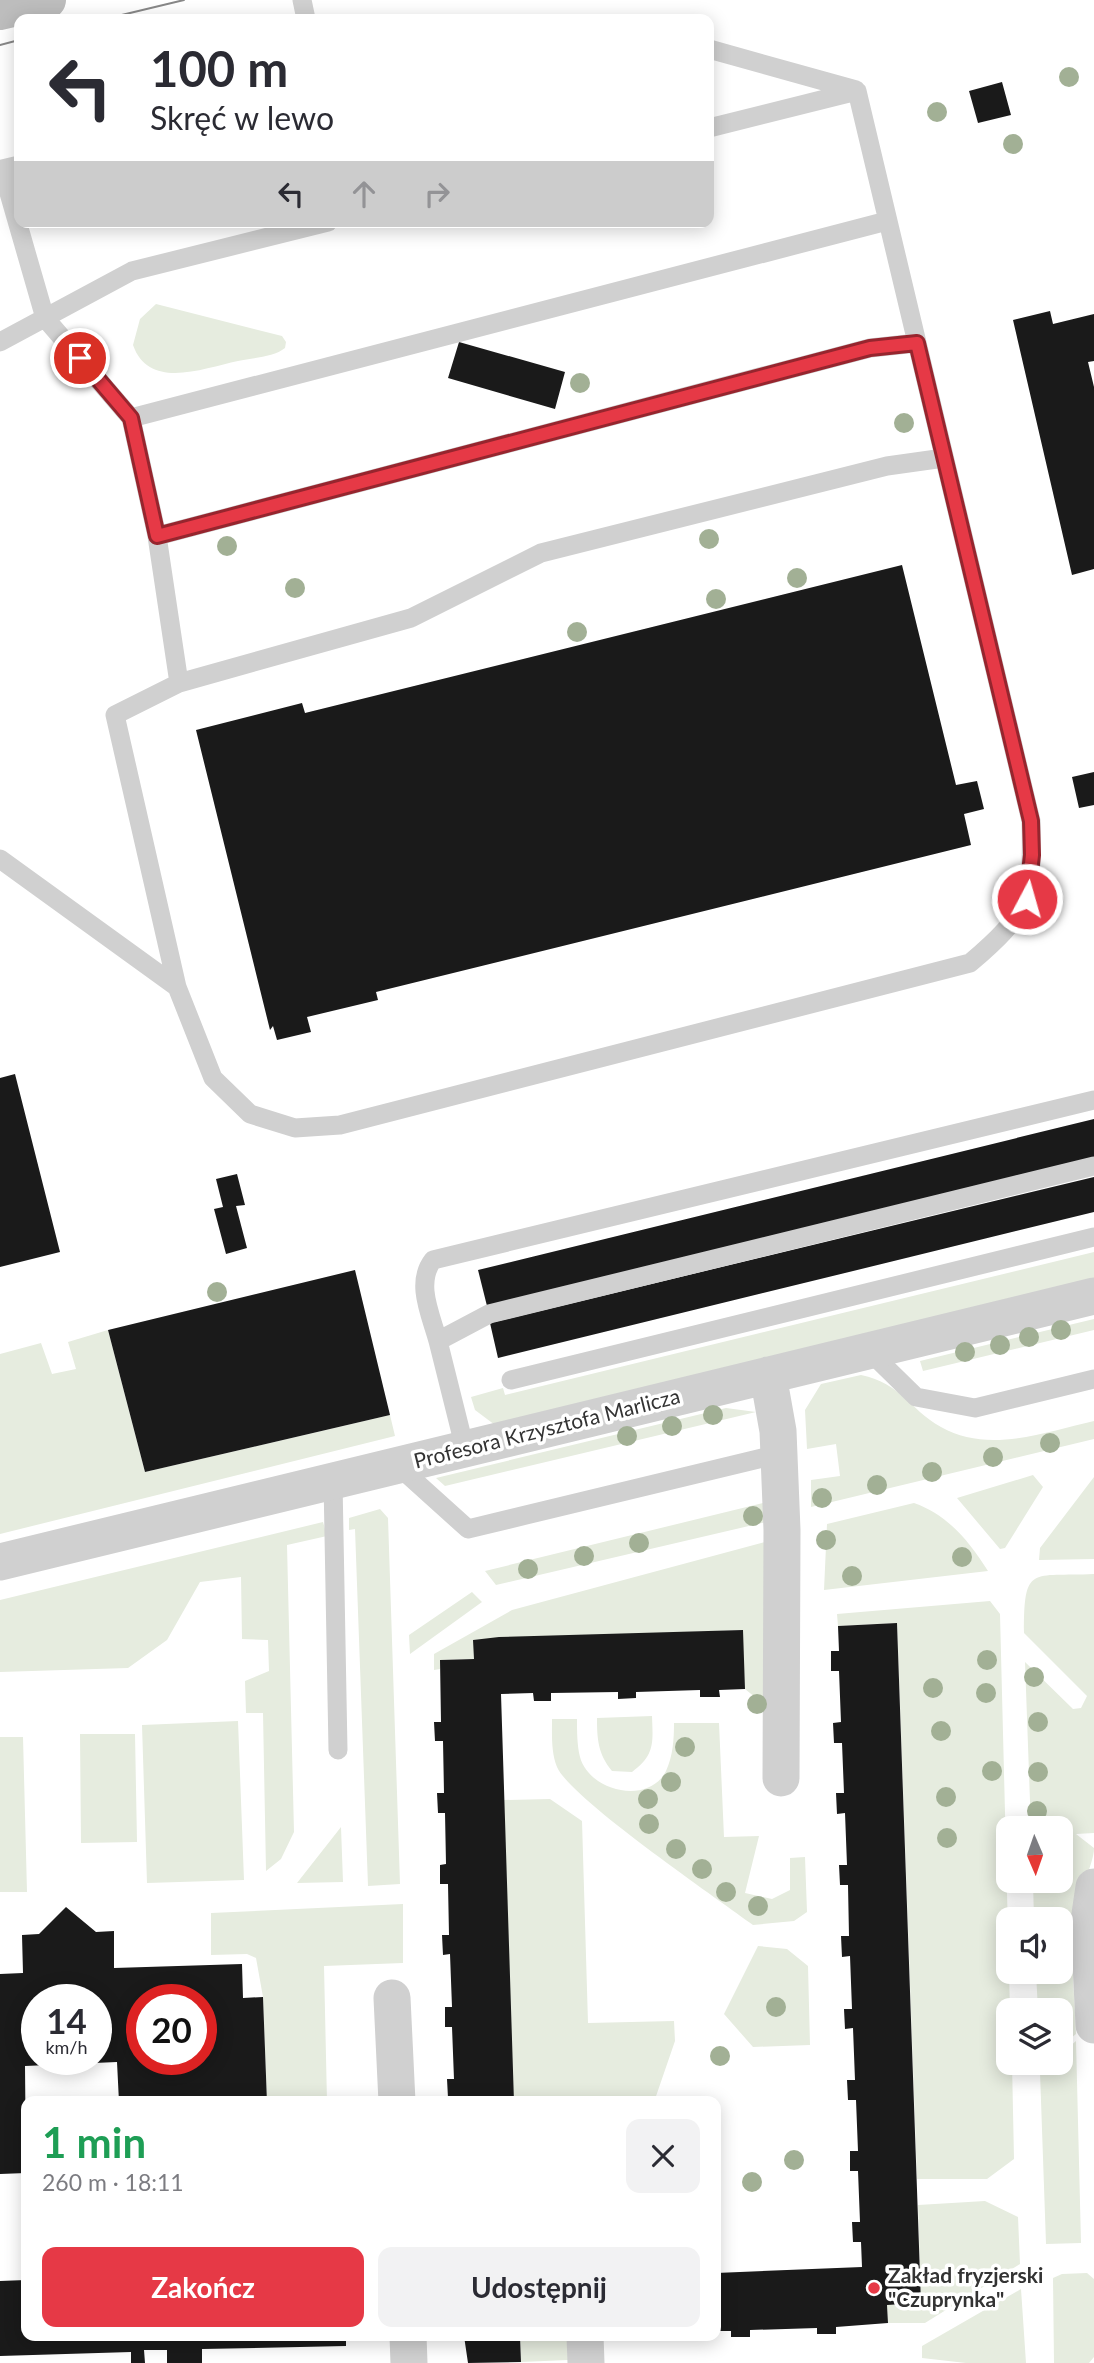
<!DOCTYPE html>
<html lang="pl">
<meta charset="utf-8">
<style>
body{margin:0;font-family:Lato,sans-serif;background:#f2f2f3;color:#2b2b33;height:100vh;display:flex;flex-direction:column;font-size:26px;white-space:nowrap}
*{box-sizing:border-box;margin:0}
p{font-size:23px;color:#7c7c81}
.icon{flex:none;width:38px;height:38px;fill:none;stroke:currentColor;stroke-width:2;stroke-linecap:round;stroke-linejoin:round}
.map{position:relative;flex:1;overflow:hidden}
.side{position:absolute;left:21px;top:2096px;width:700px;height:245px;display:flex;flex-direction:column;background:#fff;border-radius:14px;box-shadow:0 4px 18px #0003}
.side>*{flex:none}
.banner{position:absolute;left:14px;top:14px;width:700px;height:214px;border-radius:14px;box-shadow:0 4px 18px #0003;background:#fff;color:#2b2b33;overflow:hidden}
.needle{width:46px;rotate:178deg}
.controls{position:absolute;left:996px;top:1816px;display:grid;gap:14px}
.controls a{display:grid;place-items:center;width:77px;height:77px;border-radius:14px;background:#fff;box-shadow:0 4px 18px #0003;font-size:35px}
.speed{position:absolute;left:21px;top:1984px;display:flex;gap:14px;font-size:35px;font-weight:700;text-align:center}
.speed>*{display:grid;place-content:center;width:91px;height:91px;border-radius:50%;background:#fff;box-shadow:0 4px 18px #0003;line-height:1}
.speed small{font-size:18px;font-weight:400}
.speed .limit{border:10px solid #d22;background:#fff;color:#111}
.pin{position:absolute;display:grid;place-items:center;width:60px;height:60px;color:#fff;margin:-30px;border:4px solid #fff;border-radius:50%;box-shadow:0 2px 7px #0007}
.me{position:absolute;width:77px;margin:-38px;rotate:6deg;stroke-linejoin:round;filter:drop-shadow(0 0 5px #0008)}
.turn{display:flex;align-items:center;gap:24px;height:147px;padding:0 21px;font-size:32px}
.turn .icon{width:91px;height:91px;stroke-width:2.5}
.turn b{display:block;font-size:49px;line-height:60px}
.lanes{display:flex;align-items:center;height:66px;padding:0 21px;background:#0003;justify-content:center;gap:35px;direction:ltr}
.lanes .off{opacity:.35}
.round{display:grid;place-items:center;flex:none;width:74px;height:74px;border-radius:14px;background:#f2f2f3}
.overview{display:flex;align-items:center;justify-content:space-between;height:119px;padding:0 21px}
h1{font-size:42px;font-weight:700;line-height:52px;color:#1e9e55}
.button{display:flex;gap:14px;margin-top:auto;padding:14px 21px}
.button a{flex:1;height:80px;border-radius:14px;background:#e63946;color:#fff;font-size:28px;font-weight:700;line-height:80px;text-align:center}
.button a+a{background:#f2f2f3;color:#2b2b33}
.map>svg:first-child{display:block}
.green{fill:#e6ecdf}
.building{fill:#1a1a1a;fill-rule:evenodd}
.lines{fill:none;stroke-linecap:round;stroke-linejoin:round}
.lane{stroke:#d0d0d0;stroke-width:19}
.street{stroke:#d0d0d0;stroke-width:37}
.secondary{stroke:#bdbdbd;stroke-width:38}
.tram{stroke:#888;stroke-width:2}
.tree{fill:#a2b095}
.route-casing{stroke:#96252e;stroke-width:18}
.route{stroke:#e63946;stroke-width:12}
.poi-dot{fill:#e63946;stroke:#fff;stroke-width:2.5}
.labels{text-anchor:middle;stroke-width:7;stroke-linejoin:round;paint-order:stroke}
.street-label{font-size:21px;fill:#333;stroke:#fff}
.poi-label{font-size:21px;font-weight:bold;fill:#333;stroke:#fff;text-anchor:start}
</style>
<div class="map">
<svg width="1094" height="2363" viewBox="0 0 1094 2363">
<rect width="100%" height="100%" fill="#fff"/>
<!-- green -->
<path class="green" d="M 156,304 L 282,336 L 286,342 L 285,348 C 274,357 252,358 238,361 C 204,368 149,391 133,345 L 140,319 Z
M 1094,1252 L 1094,1281 L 495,1425 L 475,1410 L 471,1397 L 503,1388 L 505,1395 Z
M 1094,1319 L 1094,1330 L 923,1371 L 920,1361 Z
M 108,1330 L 145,1472 L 390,1415 L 395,1436 L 0,1534 L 0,1354 L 41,1343 L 52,1374 L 76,1369 L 68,1342 Z
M 861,1375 C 902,1384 908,1408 941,1427 C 988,1454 1046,1432 1094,1421 L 1094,1439 L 811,1507 L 811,1480 L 840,1476 L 836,1444 L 807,1449 L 805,1410 L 821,1384 Z
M 726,1408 L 756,1412 L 445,1486 L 436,1478 Z
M 1033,1475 L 1043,1487 L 1005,1548 L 1000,1549 L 957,1498 Z
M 1094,1477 L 1094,1559 L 1039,1560 L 1040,1548 Z
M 767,1502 L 766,1522 L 496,1585 L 485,1571 Z
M 914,1503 C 948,1515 969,1541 988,1571 L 824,1590 L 827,1524 Z
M 380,1509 L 388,1518 L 400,1884 L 368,1886 L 355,1529 L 349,1530 L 349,1518 Z
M 323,1522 L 327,1536 L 287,1545 L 294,1832 L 281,1859 L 266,1871 L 263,1713 L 246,1713 L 245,1681 L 269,1671 L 268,1640 L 242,1639 L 241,1577 L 200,1582 L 167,1640 L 128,1668 L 0,1672 L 0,1600 Z
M 765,1542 L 772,1711 L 745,1689 L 742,1630 L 474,1640 L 474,1659 L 440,1660 L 440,1669 L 434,1670 L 434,1654 L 512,1610 Z
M 1094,1574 L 1094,1833 L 1076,1834 L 1094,1848 C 1094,1866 1075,1897 1073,1920 C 1070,1957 1075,1997 1076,2034 L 1061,2046 L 1060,2011 L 1038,2011 L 1036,1972 L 1060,1972 L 1060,1920 L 1034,1920 L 1033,1881 L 1060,1881 L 1060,1829 L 1031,1829 L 1025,1662 L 1073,1709 L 1081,1708 L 1087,1696 L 1024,1633 C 1024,1564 1031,1577 1094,1574 Z
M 472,1592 L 482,1602 L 410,1654 L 409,1635 Z
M 990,1601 L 1000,1614 L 1010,2011 L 1008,2063 L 1012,2063 L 1014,2159 L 987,2179 L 917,2179 L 897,1623 L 838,1626 L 837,1614 Z
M 652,1716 C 653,1743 655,1755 632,1772 L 612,1771 C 598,1754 597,1739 597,1718 Z
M 552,1719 L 577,1719 C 577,1731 577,1745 580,1757 C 589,1791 648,1806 666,1771 C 673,1756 674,1739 674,1723 L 719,1723 L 724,1837 L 759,1836 L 745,1893 L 772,1899 L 790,1890 L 790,1858 L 805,1857 L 807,1912 L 794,1921 L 753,1925 C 718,1899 570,1798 557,1767 C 551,1752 552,1735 552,1719 Z
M 238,1721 L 244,1880 L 147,1883 L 142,1725 Z
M 80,1734 L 135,1734 L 137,1842 L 81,1843 Z
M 0,1737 L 23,1737 L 27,1892 L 0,1892 Z
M 550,1799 L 582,1821 L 588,2023 L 674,2021 L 675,2041 L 654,2102 L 513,2102 L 504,1800 Z
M 341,1827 L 343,1882 L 297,1883 Z
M 403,1904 L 403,1963 L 324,1966 L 327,2102 L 267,2102 L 263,1997 L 256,1958 L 247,1954 L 211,1955 L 211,1913 Z
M 758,1946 L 787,1949 L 808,1966 L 810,2045 L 753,2047 L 724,2014 Z
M 1076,2041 L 1081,2243 L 1046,2244 L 1040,2072 L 1050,2063 L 1060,2063 L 1061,2054 Z
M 985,2201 L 1018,2217 L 1020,2264 L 925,2323 L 888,2323 L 887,2305 L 921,2303 L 918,2205 Z
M 1087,2273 L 1094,2279 L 1094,2357 L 1089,2363 L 1054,2363 L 1053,2278 L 1062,2274 Z
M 1021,2289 L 1026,2363 L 966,2363 L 922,2358 L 922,2346 Z
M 520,2336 L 567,2336 L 568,2360 L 521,2362 Z"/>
<!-- building -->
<path class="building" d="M 1002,82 L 1011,115 L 978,123 L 969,91 Z
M 1050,311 L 1053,324 L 1094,314 L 1094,361 L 1088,362 L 1094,387 L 1094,569 L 1072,575 L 1013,320 Z
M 459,342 L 565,372 L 555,409 L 448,378 Z
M 902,565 L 956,785 L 977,781 L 984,809 L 964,814 L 971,845 L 376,992 L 378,1000 L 307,1017 L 311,1032 L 277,1040 L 273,1026 L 270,1030 L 196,730 L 302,703 L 305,713 Z
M 1094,772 L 1094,805 L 1079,808 L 1072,777 Z
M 15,1074 L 60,1252 L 0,1267 L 0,1078 Z
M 1094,1119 L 1094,1157 L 487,1306 L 478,1270 Z
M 237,1174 L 245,1205 L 236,1206 L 247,1248 L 226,1254 L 214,1209 L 223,1207 L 216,1179 Z
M 1094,1177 L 1094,1212 L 498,1358 L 490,1323 Z
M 355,1270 L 390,1415 L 145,1472 L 108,1330 Z
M 897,1623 L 921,2303 L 887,2305 L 888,2323 L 836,2327 L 836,2334 L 817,2334 L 817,2328 L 750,2330 L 750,2337 L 731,2337 L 731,2331 L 716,2331 L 716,2273 L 862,2267 L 861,2242 L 853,2242 L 852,2222 L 860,2222 L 858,2171 L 850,2171 L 850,2151 L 858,2151 L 856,2100 L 848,2100 L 847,2080 L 855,2080 L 853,2028 L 845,2029 L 844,2009 L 852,2009 L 850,1956 L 842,1957 L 841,1936 L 849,1936 L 848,1885 L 840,1885 L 839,1865 L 847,1865 L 845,1813 L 837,1814 L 836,1793 L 844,1793 L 842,1743 L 834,1743 L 833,1723 L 841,1722 L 839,1671 L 831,1671 L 831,1651 L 839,1651 L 838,1626 Z
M 743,1630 L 745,1689 L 719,1690 L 720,1697 L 700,1697 L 700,1690 L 636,1692 L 636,1698 L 618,1699 L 618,1692 L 551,1693 L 551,1701 L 534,1701 L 533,1693 L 501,1694 L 514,2102 L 456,2102 L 456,2098 L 448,2098 L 447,2079 L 454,2079 L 452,2027 L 445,2027 L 445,2007 L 452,2007 L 450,1954 L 443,1955 L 442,1935 L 449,1935 L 448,1884 L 440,1884 L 440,1865 L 446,1864 L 445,1813 L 438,1813 L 437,1793 L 444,1793 L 443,1741 L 435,1741 L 434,1722 L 441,1722 L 440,1660 L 474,1659 L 473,1640 L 499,1637 Z
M 66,1907 L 96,1932 L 114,1931 L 114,1968 L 242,1964 L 243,1998 L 263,1997 L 267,2102 L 119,2102 L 117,2062 L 25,2066 L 26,2173 L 0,2174 L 0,1974 L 23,1973 L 22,1935 L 39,1934 ZM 37,2000 L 96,2000 L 96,2060 L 37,2060 ZM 142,2000 L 201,2000 L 201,2060 L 142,2060 Z
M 26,2280 L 26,2336 L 346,2336 L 346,2346 L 202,2349 L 202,2363 L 167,2363 L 167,2350 L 144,2350 L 145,2363 L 131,2363 L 131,2352 L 0,2356 L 0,2281 Z
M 464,2336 L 520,2336 L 521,2362 L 468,2363 Z"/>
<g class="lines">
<!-- lane -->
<path class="lane" d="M 302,0 L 306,19
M 709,49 L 856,90
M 19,165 L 2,169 L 45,318 L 131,418 L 157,536 L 179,683 L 115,715 L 177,987
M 0,342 L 132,271 L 328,222
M 131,418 L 887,221
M 157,536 L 870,348 L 917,343
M 179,683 L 411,618 L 541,553 L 887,466 L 944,458
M 0,859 L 177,987 L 213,1078 L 250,1114 L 295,1128 L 340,1125 L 970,963 C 1029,913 1033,898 1031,821 L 857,91 L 709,128
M 438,1341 C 431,1315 415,1283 433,1260 L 1094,1100
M 868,1350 L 916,1397 L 975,1408 L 1094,1379
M 511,1380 L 1094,1237
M 465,1449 L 438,1341 L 489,1314 L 1094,1166
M 397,1465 L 468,1529 L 779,1454
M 333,1481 L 338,1750"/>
<!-- street -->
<path class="street" d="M 768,1375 L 778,1431 L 782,1530 L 781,1778
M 0,1562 L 1094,1296
M 1094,1887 L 1089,1921 L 1094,2025
M 392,1998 L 397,2102
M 408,2336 L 409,2363
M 585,2336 L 586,2363"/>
<!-- secondary -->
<path class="secondary" d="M 0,11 L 47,0"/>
<!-- tram -->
<path class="tram" d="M 105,19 L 184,0
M 0,45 L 19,40"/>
</g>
<!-- trees -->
<g class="tree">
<circle cx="1069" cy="77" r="10"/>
<circle cx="937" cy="112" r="10"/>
<circle cx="1013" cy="144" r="10"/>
<circle cx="580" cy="383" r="10"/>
<circle cx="904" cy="423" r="10"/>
<circle cx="709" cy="539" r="10"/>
<circle cx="227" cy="546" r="10"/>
<circle cx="797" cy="578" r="10"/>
<circle cx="295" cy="588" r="10"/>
<circle cx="716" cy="599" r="10"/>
<circle cx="577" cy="632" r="10"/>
<circle cx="217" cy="1292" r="10"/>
<circle cx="1061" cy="1330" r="10"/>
<circle cx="1029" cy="1337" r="10"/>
<circle cx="1000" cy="1345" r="10"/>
<circle cx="965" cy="1352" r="10"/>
<circle cx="713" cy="1415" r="10"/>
<circle cx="672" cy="1426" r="10"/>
<circle cx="627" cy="1436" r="10"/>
<circle cx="1050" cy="1443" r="10"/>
<circle cx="993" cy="1457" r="10"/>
<circle cx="932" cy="1472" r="10"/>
<circle cx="877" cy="1485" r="10"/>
<circle cx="822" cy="1498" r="10"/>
<circle cx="753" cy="1516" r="10"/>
<circle cx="826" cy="1540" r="10"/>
<circle cx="639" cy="1543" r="10"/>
<circle cx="584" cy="1556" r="10"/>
<circle cx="962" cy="1557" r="10"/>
<circle cx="528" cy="1569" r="10"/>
<circle cx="852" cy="1576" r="10"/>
<circle cx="987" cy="1660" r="10"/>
<circle cx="1034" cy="1677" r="10"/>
<circle cx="933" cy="1688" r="10"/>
<circle cx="986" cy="1693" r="10"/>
<circle cx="757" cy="1704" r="10"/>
<circle cx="1038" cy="1722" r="10"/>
<circle cx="941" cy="1731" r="10"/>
<circle cx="685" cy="1747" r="10"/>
<circle cx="992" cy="1771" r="10"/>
<circle cx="1038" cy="1772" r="10"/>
<circle cx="671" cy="1782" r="10"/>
<circle cx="946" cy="1797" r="10"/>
<circle cx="648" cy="1799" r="10"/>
<circle cx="1037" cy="1811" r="10"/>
<circle cx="649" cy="1824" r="10"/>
<circle cx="947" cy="1838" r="10"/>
<circle cx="676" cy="1849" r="10"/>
<circle cx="702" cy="1869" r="10"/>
<circle cx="726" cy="1892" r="10"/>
<circle cx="758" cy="1906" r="10"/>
<circle cx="776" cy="2007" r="10"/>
<circle cx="720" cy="2056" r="10"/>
<circle cx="794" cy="2160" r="10"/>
<circle cx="752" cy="2182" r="10"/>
</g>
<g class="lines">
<!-- route casing -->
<g class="route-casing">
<path id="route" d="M 80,358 L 131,418 L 157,536 L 870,348 L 917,343 L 1031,821 L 1032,855 L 1027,899"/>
</g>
<!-- route -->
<use href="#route" class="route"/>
</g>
<!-- markers -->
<circle class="poi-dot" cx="874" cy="2288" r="7"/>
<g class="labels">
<!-- street labels -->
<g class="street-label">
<text transform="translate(547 1429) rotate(-14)" y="7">Profesora Krzysztofa Marlicza</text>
</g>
<!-- poi labels -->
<g class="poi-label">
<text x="888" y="2283">Zakład fryzjerski<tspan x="888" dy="24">"Czuprynka"</tspan></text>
</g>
</g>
</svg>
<div class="controls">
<a><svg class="needle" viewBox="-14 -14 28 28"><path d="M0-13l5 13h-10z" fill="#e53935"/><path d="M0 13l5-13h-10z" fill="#7c7c81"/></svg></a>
<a><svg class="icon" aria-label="sound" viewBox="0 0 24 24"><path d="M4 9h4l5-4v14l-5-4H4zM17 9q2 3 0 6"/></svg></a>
<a><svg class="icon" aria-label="layers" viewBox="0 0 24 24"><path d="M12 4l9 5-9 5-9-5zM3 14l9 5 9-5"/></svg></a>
</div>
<div class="speed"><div>14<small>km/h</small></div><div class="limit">20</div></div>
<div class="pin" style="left:80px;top:358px;background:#d93025"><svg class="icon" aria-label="arrive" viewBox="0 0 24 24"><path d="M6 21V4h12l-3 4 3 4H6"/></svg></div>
<svg class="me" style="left:1027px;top:899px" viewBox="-20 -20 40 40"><circle r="17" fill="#e63946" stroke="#fff" stroke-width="3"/><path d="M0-11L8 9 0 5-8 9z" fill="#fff"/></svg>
<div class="banner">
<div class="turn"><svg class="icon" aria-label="left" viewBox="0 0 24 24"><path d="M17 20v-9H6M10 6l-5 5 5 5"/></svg><div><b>100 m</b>Skręć w lewo</div></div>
<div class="lanes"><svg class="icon" aria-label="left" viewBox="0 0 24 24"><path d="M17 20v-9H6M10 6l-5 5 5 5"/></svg><svg class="icon off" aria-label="ahead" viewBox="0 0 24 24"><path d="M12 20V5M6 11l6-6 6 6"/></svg><svg class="icon off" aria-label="right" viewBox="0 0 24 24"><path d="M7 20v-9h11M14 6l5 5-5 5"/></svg></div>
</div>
<section class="side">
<div class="overview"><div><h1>1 min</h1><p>260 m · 18:11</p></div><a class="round"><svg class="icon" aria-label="close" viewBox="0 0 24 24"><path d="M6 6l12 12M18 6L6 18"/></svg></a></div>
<div class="button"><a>Zakończ</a><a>Udostępnij</a></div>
</section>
</div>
